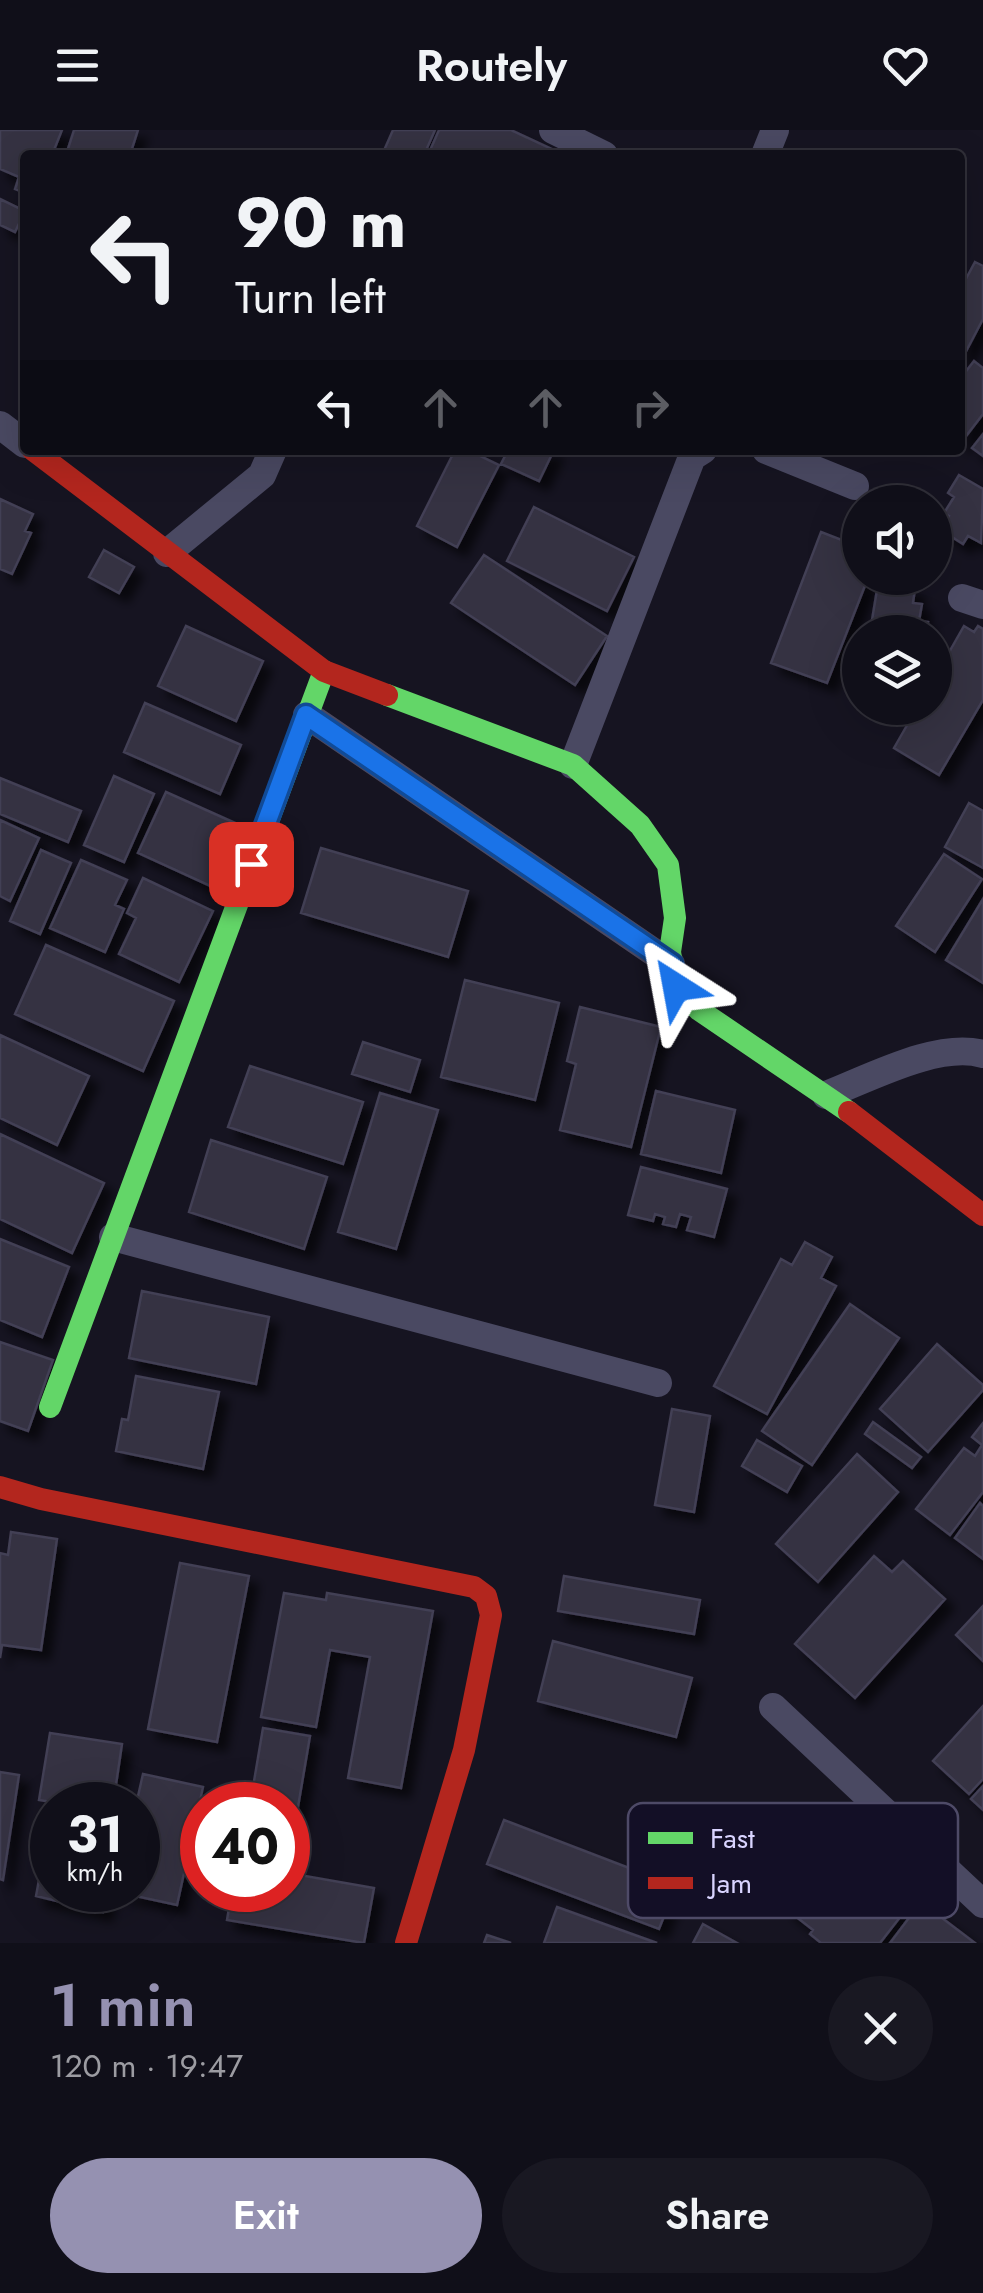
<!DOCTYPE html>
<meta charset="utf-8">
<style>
body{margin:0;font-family:Jost,sans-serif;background:#191822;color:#f1f3f6;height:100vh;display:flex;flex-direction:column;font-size:38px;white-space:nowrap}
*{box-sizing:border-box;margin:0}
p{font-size:32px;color:#9c9ca2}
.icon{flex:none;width:55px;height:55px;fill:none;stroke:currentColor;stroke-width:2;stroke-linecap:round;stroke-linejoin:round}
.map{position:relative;height:1813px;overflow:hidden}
.sheet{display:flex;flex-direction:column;background:#100f19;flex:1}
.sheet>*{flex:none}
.hud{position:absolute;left:20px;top:20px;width:945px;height:305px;border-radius:10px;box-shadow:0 10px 40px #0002,0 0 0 2px #302f38;background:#100f19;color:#f1f3f6;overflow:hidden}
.tools{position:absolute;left:842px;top:355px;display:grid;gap:20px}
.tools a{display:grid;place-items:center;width:110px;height:110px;border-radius:50%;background:#100f19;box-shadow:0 10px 40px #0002,0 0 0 2px #302f38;font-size:50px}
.speed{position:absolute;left:30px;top:1652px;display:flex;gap:20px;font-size:50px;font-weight:700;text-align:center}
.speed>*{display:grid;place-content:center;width:130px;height:130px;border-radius:50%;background:#100f19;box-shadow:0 10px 40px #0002,0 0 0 2px #302f38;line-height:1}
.speed small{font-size:25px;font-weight:400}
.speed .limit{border:15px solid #d22;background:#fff;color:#111}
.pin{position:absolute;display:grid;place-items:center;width:85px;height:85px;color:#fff;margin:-42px;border-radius:20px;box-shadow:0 5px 15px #0006}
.me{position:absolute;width:110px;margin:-55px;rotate:326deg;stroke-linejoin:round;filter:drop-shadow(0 0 8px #0008)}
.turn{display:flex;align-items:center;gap:35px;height:210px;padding:0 50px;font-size:45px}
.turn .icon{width:130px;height:130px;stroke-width:2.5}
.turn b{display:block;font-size:70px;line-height:85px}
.lanes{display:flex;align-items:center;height:95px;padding:0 50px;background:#0003;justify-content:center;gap:50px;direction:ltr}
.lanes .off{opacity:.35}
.round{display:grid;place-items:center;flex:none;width:105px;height:105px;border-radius:52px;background:#191822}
.overview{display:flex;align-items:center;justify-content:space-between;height:170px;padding:0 50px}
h1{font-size:60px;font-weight:600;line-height:75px;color:#9591b1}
.button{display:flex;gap:20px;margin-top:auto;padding:20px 50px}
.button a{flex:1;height:115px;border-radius:60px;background:#9591b1;color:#fff;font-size:40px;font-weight:600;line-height:115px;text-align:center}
.button a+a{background:#191822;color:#f1f3f6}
header{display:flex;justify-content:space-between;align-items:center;height:130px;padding:0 50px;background:#100f19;font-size:45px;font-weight:600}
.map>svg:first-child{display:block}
.building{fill:#343243;stroke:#433f54;stroke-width:2.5;filter:url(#shadow)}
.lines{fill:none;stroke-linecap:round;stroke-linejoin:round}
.street{stroke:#4a4962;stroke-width:28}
.fast{stroke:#63d668;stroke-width:22}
.jam{stroke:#b3261e;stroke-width:22}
.route-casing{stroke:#114b97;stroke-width:25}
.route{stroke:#1a73e8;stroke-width:18}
.key{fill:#130f26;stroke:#4e4a67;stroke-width:2.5}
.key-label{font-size:28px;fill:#d9d4ff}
</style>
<header><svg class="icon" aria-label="menu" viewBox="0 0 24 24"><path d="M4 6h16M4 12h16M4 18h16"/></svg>Routely<svg class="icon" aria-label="heart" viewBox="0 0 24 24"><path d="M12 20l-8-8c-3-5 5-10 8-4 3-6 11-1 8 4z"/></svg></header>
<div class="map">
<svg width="983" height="1813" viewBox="0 0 983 1813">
<defs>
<filter id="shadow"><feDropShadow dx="9" dy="9" stdDeviation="5" flood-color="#0009"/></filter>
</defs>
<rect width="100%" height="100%" fill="#161421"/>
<!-- building -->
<path class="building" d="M 0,0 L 62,0 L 52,25 L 25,25 L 25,63 L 15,59 L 19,47 L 0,39 Z
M 74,0 L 138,0 L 130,25 L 66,25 Z
M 393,0 L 435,0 L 424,25 L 382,25 Z
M 439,0 L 511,0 L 552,19 L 549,25 L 428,25 Z
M 0,69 L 25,81 L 15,102 L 0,95 Z
M 975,132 L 983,136 L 983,189 L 960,233 L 960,160 Z
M 974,231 L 983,238 L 983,284 L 960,314 L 960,249 Z
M 983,304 L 983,326 L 972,318 Z
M 455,320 L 468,320 L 499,335 L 457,417 L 417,396 Z
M 508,320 L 554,320 L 539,351 L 501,334 Z
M 959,345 L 983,359 L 981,413 L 968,406 L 963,414 L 941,400 L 949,386 L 944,383 L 954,367 L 948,363 Z
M 0,369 L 33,384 L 25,401 L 31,403 L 12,444 L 0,439 Z
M 534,377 L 634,427 L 607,481 L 507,431 Z
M 821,402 L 860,417 L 860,448 L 868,448 L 827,553 L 771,533 Z
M 104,420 L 134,437 L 119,463 L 89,447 Z
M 484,425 L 607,506 L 575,555 L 451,473 Z
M 878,454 L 915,459 L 913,473 L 922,474 L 919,491 L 928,492 L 926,502 L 870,502 Z
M 186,496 L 263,531 L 236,591 L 158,556 Z
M 964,496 L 974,502 L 978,496 L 983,499 L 983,570 L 939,645 L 894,618 L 917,578 L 935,578 L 935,547 Z
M 145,573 L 241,615 L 220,664 L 124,622 Z
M 114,646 L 154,664 L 124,732 L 84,715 Z
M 0,648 L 81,681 L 68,712 L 0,684 Z
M 166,662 L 244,697 L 217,759 L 138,723 Z
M 969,673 L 983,681 L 983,738 L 945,717 Z
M 0,690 L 39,708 L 10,771 L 0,766 Z
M 321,718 L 468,761 L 448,827 L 301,783 Z
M 41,720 L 71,733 L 40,804 L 10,791 Z
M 944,724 L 982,749 L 935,822 L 896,796 Z
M 81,730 L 127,750 L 115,775 L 124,779 L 105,822 L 50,798 Z
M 143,748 L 213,781 L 179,852 L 119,824 L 136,788 L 127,783 Z
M 983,769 L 983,853 L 946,830 Z
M 46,815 L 174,871 L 143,941 L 15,884 Z
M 465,850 L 559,873 L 535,970 L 441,947 Z
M 580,877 L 661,897 L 631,1017 L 560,1000 L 576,934 L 567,931 Z
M 0,905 L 89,946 L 57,1015 L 0,988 Z
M 363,912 L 420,930 L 410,962 L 352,944 Z
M 250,936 L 363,972 L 343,1034 L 228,997 Z
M 656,961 L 735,980 L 721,1043 L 641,1024 Z
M 380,963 L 438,980 L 396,1119 L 338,1102 Z
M 0,1004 L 104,1053 L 72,1123 L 0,1089 Z
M 211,1010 L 327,1047 L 304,1119 L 189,1082 Z
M 641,1037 L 727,1059 L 714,1107 L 687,1100 L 691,1087 L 680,1084 L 676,1097 L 663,1094 L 665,1087 L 655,1084 L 653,1091 L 628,1085 Z
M 0,1109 L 69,1137 L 42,1207 L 0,1190 Z
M 805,1112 L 832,1127 L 821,1148 L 836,1156 L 767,1284 L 714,1256 L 781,1129 L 792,1135 Z
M 142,1161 L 269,1187 L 256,1254 L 129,1228 Z
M 850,1174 L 899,1208 L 812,1335 L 762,1301 Z
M 0,1212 L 53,1230 L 28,1301 L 0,1291 Z
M 937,1214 L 983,1255 L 983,1260 L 928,1322 L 880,1279 Z
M 136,1246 L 219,1262 L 203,1339 L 116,1321 L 122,1289 L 128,1290 Z
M 672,1279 L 710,1286 L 694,1382 L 655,1375 Z
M 873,1292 L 921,1327 L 912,1338 L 865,1304 Z
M 983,1293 L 983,1362 L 950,1405 L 916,1379 L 964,1318 L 975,1326 L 982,1315 L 972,1307 Z
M 757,1310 L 802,1336 L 787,1362 L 742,1336 Z
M 857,1324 L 898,1362 L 818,1452 L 776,1414 Z
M 980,1373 L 983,1376 L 983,1429 L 955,1408 Z
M 11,1402 L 57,1409 L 41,1520 L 2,1515 L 0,1528 L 0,1423 L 8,1425 Z
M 874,1426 L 892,1442 L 903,1431 L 945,1469 L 855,1568 L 795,1514 Z
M 180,1433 L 249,1446 L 217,1612 L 148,1599 Z
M 564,1446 L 700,1470 L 694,1504 L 558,1481 Z
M 284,1463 L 326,1470 L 327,1463 L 433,1481 L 401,1658 L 348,1648 L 370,1527 L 330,1520 L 316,1597 L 261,1587 Z
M 983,1476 L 983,1531 L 956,1505 Z
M 553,1511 L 692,1548 L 676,1607 L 538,1571 Z
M 983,1576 L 983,1649 L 969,1664 L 933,1631 Z
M 263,1598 L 310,1606 L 291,1718 L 288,1718 L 288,1675 L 250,1675 Z
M 50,1603 L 122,1614 L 113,1675 L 70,1675 L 39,1670 Z
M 0,1642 L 19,1645 L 3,1750 L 0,1749 Z
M 143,1644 L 203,1657 L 177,1775 L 117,1762 L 138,1760 L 136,1675 Z
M 983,1656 L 983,1680 L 971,1669 Z
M 52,1680 L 52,1760 L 108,1760 L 103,1782 L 36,1766 Z
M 796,1685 L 911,1773 L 880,1813 L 821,1813 L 810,1804 L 813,1800 L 785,1778 L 801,1757 L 795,1751 L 791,1756 L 781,1748 L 778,1753 L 757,1736 Z
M 504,1690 L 676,1756 L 659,1799 L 487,1734 Z
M 288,1743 L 374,1758 L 364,1813 L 227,1790 L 232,1760 L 288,1760 Z
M 921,1772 L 975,1813 L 890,1813 Z
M 557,1777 L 657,1813 L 544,1813 Z
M 703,1794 L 737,1813 L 693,1813 Z
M 487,1805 L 511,1813 L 484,1813 Z"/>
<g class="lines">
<!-- street -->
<path class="street" d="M 553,0 L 604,25
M 765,25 L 775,0
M 0,295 L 25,314
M 766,320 L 855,356
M 167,423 L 262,345 L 273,320
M 962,468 L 983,475
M 307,585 L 671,834
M 573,635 L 692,327 L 703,320
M 826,965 C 868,949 938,911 983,924
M 113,1107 L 658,1253
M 773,1577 L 983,1774"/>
<!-- fast -->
<path class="fast" d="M 387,565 L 573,635 L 640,695 L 668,735 L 675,788 L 670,822 L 676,857 L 699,880 L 849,982
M 50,1277 L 324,541"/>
<!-- jam -->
<path class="jam" d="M 33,320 L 324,541 L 387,565
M 849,982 L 983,1085
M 0,1357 L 41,1369 L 474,1457 L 486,1466 L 491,1485 L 464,1620 L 406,1813"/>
</g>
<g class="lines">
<!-- route casing -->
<g class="route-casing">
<path id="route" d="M 251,734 L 306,585 L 672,834 L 676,857"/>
</g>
<!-- route -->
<use href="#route" class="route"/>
</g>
<!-- legend -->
<rect x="628" y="1673" width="330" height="115" rx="15" class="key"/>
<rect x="648" y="1702" width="45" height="12" fill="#63d668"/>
<rect x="648" y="1747" width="45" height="12" fill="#b3261e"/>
<g class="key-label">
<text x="710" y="1718">Fast</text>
<text x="710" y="1763">Jam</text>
</g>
</svg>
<div class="tools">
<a><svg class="icon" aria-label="sound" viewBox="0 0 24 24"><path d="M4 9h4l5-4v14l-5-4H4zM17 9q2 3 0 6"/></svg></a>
<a><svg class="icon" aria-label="layers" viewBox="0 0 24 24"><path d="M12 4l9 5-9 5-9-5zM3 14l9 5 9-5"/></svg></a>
</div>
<div class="speed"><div>31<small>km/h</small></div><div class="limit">40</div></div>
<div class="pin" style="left:251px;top:734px;background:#d93025"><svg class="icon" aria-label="arrive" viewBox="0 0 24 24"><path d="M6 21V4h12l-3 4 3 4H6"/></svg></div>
<svg class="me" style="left:676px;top:857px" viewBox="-20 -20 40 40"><path d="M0-17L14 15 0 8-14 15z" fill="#1a73e8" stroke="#fff" stroke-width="4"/></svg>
<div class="hud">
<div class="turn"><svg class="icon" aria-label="left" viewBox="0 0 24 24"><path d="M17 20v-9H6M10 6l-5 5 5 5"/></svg><div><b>90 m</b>Turn left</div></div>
<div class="lanes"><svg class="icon" aria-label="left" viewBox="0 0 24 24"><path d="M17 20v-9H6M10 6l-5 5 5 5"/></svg><svg class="icon off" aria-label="ahead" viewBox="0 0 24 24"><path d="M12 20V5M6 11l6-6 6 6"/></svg><svg class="icon off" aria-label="ahead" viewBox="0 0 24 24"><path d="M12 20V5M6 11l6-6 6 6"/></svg><svg class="icon off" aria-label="right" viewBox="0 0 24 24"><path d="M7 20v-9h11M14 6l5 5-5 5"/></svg></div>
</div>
</div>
<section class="sheet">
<div class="overview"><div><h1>1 min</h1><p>120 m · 19:47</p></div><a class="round"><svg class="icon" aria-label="close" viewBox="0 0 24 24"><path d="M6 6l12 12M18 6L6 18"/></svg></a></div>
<div class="button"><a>Exit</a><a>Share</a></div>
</section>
